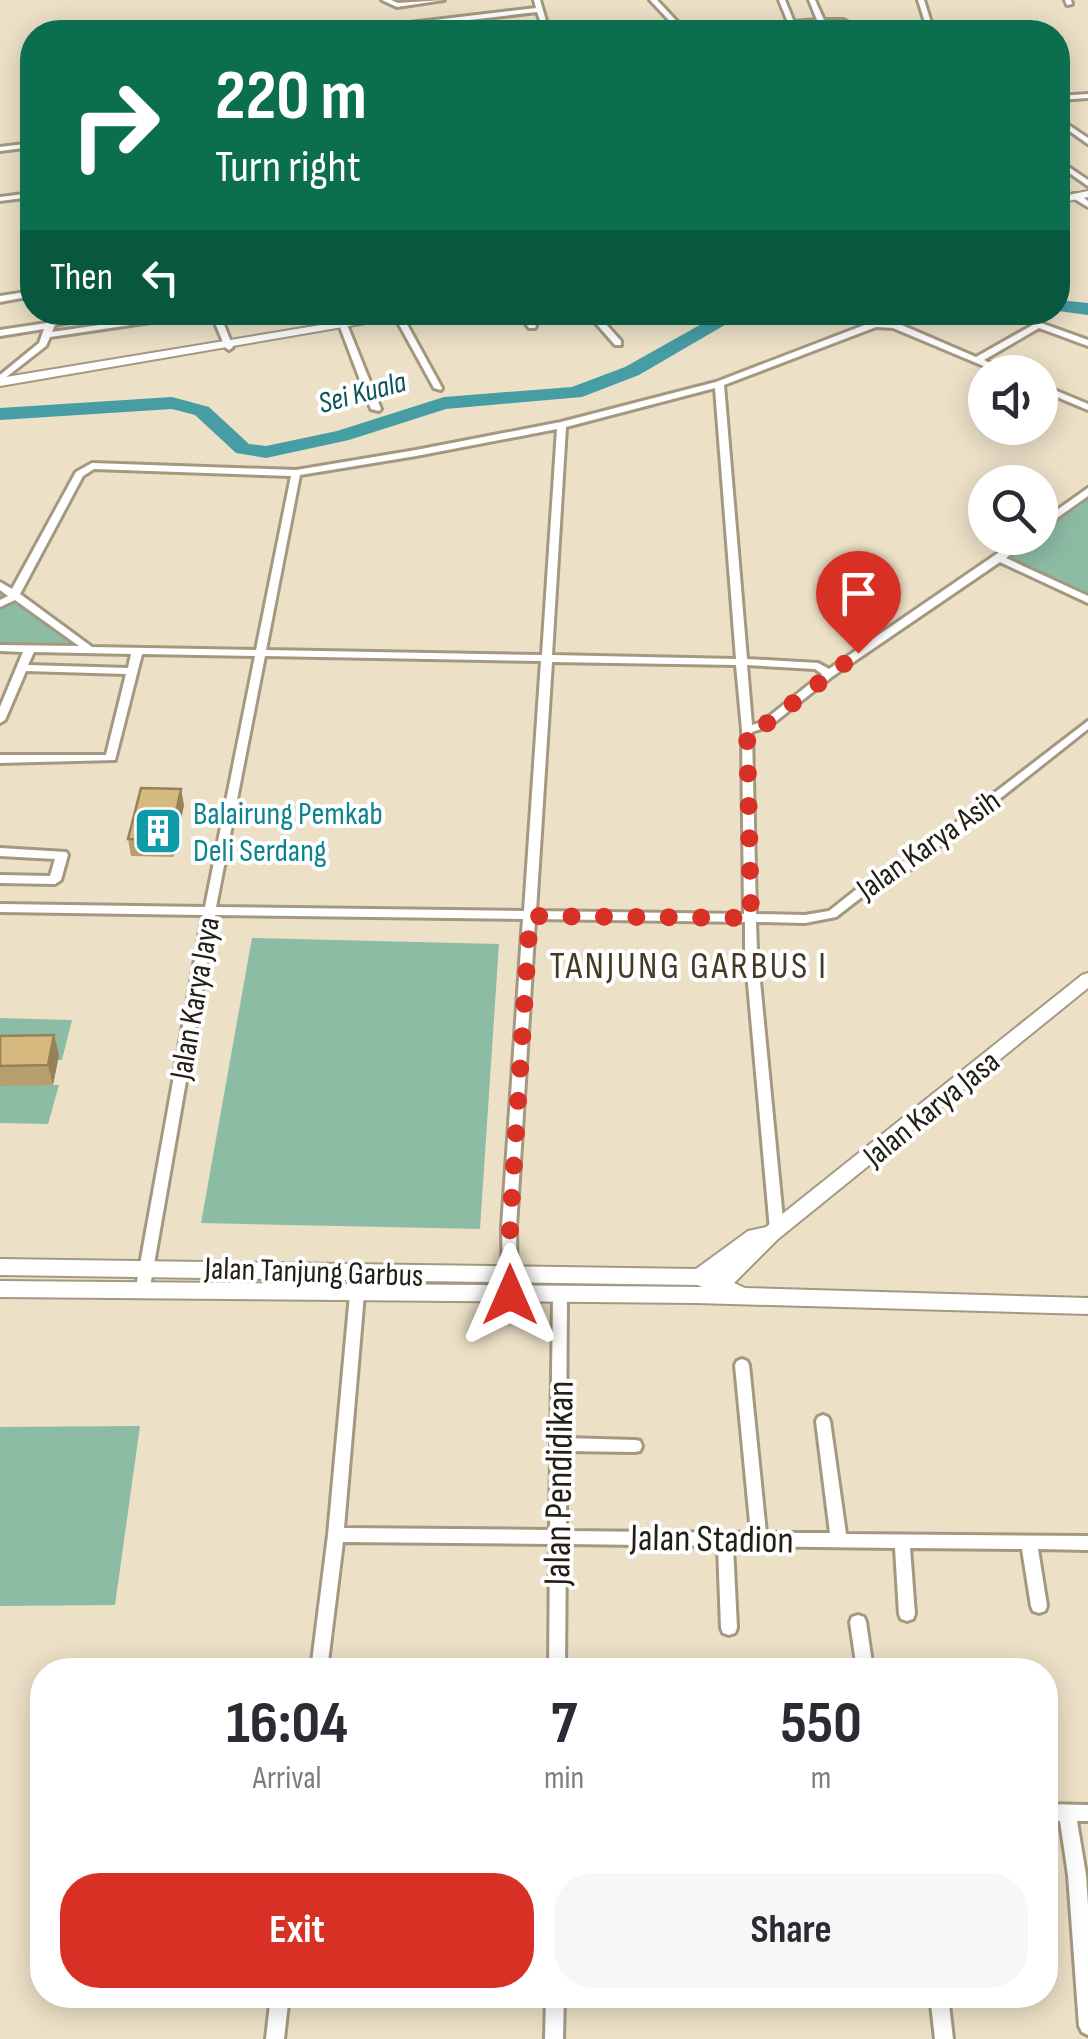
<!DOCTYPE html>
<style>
body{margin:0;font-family:"Sofia Sans Condensed",sans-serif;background:#f7f7f7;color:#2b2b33;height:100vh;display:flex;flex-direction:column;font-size:38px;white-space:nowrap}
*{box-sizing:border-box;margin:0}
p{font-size:32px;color:#7c7c81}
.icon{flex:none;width:55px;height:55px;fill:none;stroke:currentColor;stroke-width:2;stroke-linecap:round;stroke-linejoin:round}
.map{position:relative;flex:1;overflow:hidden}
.drawer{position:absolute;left:30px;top:1658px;width:1028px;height:350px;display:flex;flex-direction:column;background:#fff;border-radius:40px;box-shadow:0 5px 25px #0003}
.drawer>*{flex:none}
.top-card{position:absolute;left:20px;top:20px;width:1050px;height:305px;border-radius:40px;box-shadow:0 5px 25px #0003;background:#0b6e4f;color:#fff;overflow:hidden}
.controls{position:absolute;left:968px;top:355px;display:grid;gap:20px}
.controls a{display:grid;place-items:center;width:90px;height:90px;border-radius:50%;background:#fff;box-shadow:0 5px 25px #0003;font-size:50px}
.pin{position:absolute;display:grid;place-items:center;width:85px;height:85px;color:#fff;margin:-102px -42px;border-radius:50% 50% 50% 0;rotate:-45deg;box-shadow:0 0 10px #0007}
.pin .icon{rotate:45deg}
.me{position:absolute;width:110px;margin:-55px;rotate:0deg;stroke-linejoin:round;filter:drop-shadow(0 0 8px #0008)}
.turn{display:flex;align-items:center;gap:35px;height:210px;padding:0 30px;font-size:45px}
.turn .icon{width:130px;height:130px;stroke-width:2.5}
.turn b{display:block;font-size:70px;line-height:85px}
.then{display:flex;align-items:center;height:95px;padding:0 30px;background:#0003;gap:20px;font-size:38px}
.eta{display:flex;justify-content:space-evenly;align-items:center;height:170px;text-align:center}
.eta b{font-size:60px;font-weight:700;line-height:70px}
.action{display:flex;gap:20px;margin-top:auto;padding:20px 30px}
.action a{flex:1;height:115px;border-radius:40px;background:#d93025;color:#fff;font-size:40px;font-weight:700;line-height:115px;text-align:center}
.action a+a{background:#f7f7f7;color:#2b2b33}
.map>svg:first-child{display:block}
.green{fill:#8dbca5}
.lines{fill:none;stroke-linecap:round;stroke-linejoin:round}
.river{fill:#479da4;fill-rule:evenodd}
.street-casing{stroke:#a49881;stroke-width:6}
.secondary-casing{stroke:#a49881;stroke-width:4}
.street{fill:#fff;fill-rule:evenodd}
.secondary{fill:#fff;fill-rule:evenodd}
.wall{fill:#b79f6d}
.shaded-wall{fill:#958259}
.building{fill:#d5b97f;stroke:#958259;stroke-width:2.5}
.route{stroke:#d93025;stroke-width:18;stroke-dasharray:0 32.4}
.labels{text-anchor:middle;stroke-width:8;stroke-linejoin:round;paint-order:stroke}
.far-water-label{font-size:30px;font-style:italic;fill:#07555b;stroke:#fff}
.culture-label{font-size:32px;fill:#0d838f;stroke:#fff;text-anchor:start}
.street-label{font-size:32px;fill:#242017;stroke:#fff}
.quarter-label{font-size:38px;letter-spacing:2.5px;fill:#443b26;stroke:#fff}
.near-street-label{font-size:38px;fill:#242017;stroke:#fff}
</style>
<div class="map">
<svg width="1088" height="2039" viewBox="0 0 1088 2039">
<rect width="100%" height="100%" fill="#ece0c7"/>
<!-- green -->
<path class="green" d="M 1088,499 L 1088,598 L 1006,557 L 1040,538 L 1040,533 Z
M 0,587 L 9,596 L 86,650 L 0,651 Z
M 252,938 L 499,944 L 480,1229 L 201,1223 Z
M 0,1018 L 72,1020 L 62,1060 L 0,1056 Z
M 0,1085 L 59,1085 L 48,1124 L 0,1123 Z
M 140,1426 L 115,1605 L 0,1606 L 0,1427 Z"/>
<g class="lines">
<!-- river -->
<path class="river" d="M 1058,300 L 1088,303 L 1088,315 L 1058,311 Z
M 723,312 L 747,312 L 639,375 L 582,397 L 446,409 L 349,440 L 266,458 L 236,453 L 195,415 L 172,409 L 0,420 L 0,408 L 172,397 L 209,407 L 249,444 L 266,446 L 337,431 L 444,397 L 572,387 L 625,367 Z"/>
<!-- street casing -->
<g class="street-casing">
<path id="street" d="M 382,0 L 391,0 L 398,3 L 444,0 L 397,7 Z
M 534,0 L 540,0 L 547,24 L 564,32 L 556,32 L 542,26 L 537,12 L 365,32 L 348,32 L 351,30 L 536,8 Z
M 650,0 L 657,0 L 684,29 L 770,23 L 773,25 L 770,27 L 680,32 Z
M 779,0 L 785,0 L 794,22 L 817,20 L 809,0 L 815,0 L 824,20 L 844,20 L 847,22 L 844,24 L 789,25 Z
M 918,0 L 924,0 L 934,32 L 928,32 Z
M 1065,0 L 1071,0 L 1072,4 L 1067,5 Z
M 1088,94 L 1088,98 L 1058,100 L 1058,96 Z
M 1058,118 L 1088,138 L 1088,144 L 1058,123 Z
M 32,143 L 32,147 L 0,151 L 0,147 Z
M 1058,160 L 1088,180 L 1088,186 L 1058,165 Z
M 32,193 L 32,197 L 0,201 L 0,197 Z
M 1073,194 L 1079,194 L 1088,201 L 1088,207 L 1073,198 Z
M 32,291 L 32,296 L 0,302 L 0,296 Z
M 51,312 L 59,312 L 56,320 L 95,312 L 116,312 L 55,325 L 52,332 L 187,312 L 219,312 L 233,347 L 229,350 L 225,347 L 211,313 L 50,337 L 46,346 L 0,382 L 0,375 L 39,343 L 44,329 L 0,336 L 0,330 L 47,323 Z
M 295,312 L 319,312 L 270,322 L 266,319 L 270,316 Z
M 517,312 L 526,312 L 536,326 L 535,328 L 529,328 Z
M 586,312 L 595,312 L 621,341 L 621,345 L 615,345 Z
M 399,314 L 403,317 L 442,388 L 441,390 L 434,388 L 395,317 Z
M 875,321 L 897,323 L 976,357 L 1038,322 L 1088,340 L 1088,346 L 1039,328 L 984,360 L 1008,372 L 998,372 L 893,328 L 876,327 L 724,385 L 747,659 L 818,663 L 829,669 L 1020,538 L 1031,538 L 1006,558 L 1088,596 L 1088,603 L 1000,562 L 833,676 L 770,726 L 752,732 L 756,914 L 805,915 L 829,911 L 863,884 L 903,863 L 1088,721 L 1088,729 L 911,869 L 871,890 L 836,917 L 805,923 L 756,922 L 757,950 L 784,1230 L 782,1234 L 777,1235 L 772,1234 L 770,1230 L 745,950 L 745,922 L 535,919 L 516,1227 L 517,1295 L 515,1299 L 510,1301 L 505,1299 L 503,1295 L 502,1227 L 523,919 L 215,915 L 150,1287 L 148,1291 L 143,1293 L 138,1291 L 136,1287 L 203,915 L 0,912 L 0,904 L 205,907 L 255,656 L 142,654 L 115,760 L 0,763 L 0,755 L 106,755 L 126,674 L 26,671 L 5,720 L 0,723 L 0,707 L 23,652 L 0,651 L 0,645 L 79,646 L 15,600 L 0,607 L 0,600 L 8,596 L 0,590 L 0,582 L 12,589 L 76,472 L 92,463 L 296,470 L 416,450 L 561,422 L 716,382 ZM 715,388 L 736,659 L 552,655 L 566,427 ZM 557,429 L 542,655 L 266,650 L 300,475 L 416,456 ZM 94,469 L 291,476 L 256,650 L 92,647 L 20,594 L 83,476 ZM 34,652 L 131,654 L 128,668 L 28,665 ZM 265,656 L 541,661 L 524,911 L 216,907 ZM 552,662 L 736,665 L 742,730 L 744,914 L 536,911 ZM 747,665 L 815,669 L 822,674 L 762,722 L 752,725 Z
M 344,324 L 348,327 L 381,409 L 379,411 L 371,409 L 340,327 Z
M 1040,384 L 1088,404 L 1088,410 L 1040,390 Z
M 1088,488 L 1088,496 L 1040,530 L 1040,522 Z
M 0,848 L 66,852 L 68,855 L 61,880 L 55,884 L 0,883 L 0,875 L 50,876 L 55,859 L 0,856 Z
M 357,1288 L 362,1290 L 364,1294 L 344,1528 L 550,1530 L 553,1296 L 555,1292 L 560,1290 L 565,1292 L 567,1296 L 566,1438 L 635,1440 L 640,1441 L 642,1446 L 640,1451 L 635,1452 L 566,1451 L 566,1531 L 751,1533 L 735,1365 L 737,1361 L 742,1359 L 747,1361 L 749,1365 L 766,1533 L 830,1533 L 816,1421 L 818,1417 L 823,1415 L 828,1417 L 830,1421 L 846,1534 L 1088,1536 L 1088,1550 L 1038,1549 L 1047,1606 L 1045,1611 L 1039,1613 L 1033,1611 L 1031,1606 L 1022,1549 L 910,1548 L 915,1614 L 913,1619 L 907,1621 L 901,1619 L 899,1614 L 895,1548 L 733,1546 L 737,1628 L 735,1633 L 729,1635 L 723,1633 L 721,1628 L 718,1546 L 566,1544 L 565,1670 L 549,1670 L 550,1544 L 343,1542 L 327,1670 L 311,1670 L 328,1535 L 350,1294 L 352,1290 Z
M 858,1615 L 864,1617 L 866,1622 L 873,1670 L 857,1670 L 850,1622 L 852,1617 Z
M 1045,1804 L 1088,1805 L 1088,1821 L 1077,1821 L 1086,1875 L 1088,1906 L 1088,2035 L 1082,2032 L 1079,2026 L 1068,1875 L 1060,1821 L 1045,1820 Z
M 271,1995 L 289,1995 L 284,2039 L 266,2039 Z
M 546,1995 L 564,1995 L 563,2039 L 545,2039 Z
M 930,1995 L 948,1995 L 953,2039 L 935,2039 Z"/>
</g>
<!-- secondary casing -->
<g class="secondary-casing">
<path id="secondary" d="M 1088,191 L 1088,197 L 1058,203 L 1058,197 Z
M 399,312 L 430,312 L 0,386 L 0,378 Z
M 1088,973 L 1088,988 L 778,1239 L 734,1283 L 745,1288 L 1088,1298 L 1088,1314 L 697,1303 L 0,1297 L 0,1281 L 702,1287 L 698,1285 L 0,1275 L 0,1259 L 696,1269 L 748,1231 L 766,1227 L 1082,975 Z"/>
</g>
<!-- street -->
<use href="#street" class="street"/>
<!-- secondary -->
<use href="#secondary" class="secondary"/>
</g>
<!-- wall -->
<path class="wall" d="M 184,805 L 173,857 L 131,856 L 128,839 Z
M 54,1035 L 59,1055 L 53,1085 L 0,1086 L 0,1036 Z"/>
<!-- shaded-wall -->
<path class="shaded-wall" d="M 181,789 L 184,805 L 173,857 L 170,840 Z
M 54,1035 L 59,1055 L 53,1085 L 48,1065 Z"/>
<!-- building -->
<path class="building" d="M 141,788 L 181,789 L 170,840 L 128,839 Z
M 54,1035 L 48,1065 L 0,1066 L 0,1036 Z"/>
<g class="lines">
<!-- route -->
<path class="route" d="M 510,1295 L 510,1226 L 530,916 L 751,918 L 747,730 L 766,724 L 858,653"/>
</g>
<!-- icons -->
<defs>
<g id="building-square" transform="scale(2.5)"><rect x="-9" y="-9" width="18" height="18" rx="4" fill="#0f9aa8" stroke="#fff"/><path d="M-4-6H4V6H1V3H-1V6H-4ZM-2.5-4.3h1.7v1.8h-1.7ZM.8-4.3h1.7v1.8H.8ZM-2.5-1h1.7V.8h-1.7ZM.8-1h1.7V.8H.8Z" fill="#fff"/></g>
</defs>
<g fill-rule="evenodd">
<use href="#building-square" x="158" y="831"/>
</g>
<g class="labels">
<!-- far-water labels -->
<g class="far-water-label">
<text transform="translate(362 392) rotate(-15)" y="10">Sei Kuala</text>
</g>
<!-- culture labels -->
<g class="culture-label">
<text x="193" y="824">Balairung Pemkab<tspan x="193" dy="37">Deli Serdang</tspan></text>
</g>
<!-- street labels -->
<g class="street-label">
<text transform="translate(928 844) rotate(-35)" y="11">Jalan Karya Asih</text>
<text transform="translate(194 998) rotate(-80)" y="11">Jalan Karya Jaya</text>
<text transform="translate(931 1108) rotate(-39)" y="11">Jalan Karya Jasa</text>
<text transform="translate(314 1271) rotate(2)" y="11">Jalan Tanjung Garbus</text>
</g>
<!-- quarter labels -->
<g class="quarter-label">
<text x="689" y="978">TANJUNG GARBUS I</text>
</g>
<!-- near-street labels -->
<g class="near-street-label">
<text transform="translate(558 1483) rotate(-89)" y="13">Jalan Pendidikan</text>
<text transform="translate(712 1538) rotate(1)" y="13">Jalan Stadion</text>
</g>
</g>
</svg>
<div class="controls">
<a><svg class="icon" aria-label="sound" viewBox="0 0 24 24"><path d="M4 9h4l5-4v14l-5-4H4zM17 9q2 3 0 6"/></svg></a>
<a><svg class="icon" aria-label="search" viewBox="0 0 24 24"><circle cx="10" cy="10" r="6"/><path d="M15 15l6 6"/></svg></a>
</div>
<div class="pin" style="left:858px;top:653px;background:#d93025"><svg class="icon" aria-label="arrive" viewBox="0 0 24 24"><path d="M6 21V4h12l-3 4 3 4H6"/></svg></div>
<svg class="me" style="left:510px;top:1295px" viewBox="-20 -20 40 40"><path d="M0-17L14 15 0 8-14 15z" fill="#d93025" stroke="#fff" stroke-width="4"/></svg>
<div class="top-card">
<div class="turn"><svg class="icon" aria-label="right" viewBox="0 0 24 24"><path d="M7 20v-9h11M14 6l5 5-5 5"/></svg><div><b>220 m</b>Turn right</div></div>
<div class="then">Then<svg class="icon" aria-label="left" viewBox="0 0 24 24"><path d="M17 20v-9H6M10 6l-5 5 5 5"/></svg></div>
</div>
<section class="drawer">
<div class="eta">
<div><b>16:04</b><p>Arrival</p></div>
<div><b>7</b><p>min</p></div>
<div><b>550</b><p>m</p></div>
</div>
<div class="action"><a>Exit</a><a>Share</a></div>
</section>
</div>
